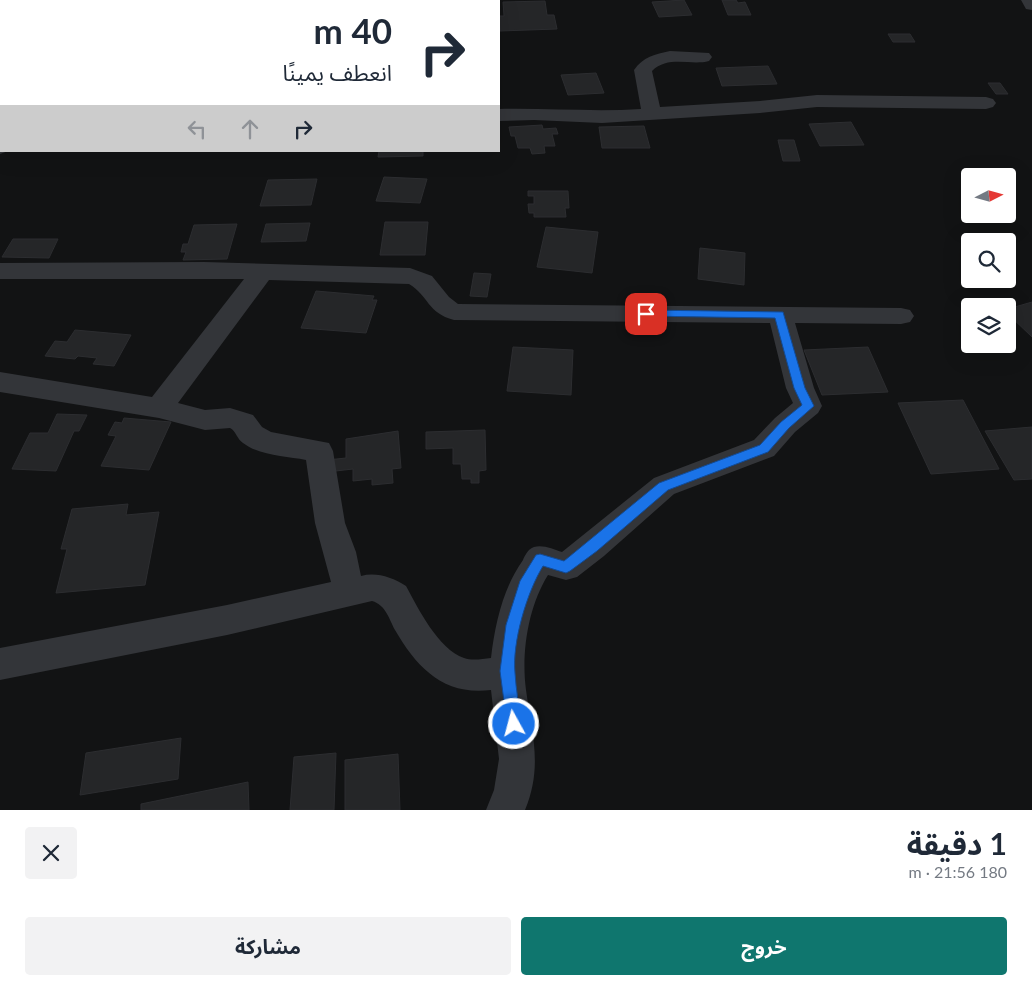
<!DOCTYPE html>
<html lang="ar">
<meta charset="utf-8">
<style>
body{margin:0;font-family:Lato,"Noto Sans Arabic",sans-serif;background:#f2f2f3;color:#1f2937;direction:rtl;height:100vh;display:flex;flex-direction:column;font-size:19px;white-space:nowrap}
*{box-sizing:border-box;margin:0}
p{font-size:16px;color:#747a83}
.icon{flex:none;width:28px;height:28px;fill:none;stroke:currentColor;stroke-width:2;stroke-linecap:round;stroke-linejoin:round}
.map{position:relative;height:810px;overflow:hidden;direction:ltr}
.side{display:flex;flex-direction:column;background:#fff;flex:1}
.side>*{flex:none}
.hud{position:absolute;left:0px;top:0px;width:500px;height:152px;box-shadow:0 5px 20px #0002;direction:rtl;background:#fff;color:#1f2937;overflow:hidden}
.needle{width:32px;rotate:84deg}
.fabs{position:absolute;left:961px;top:168px;display:grid;gap:10px}
.fabs a{display:grid;place-items:center;width:55px;height:55px;border-radius:5px;background:#fff;box-shadow:0 5px 20px #0002;font-size:25px}
.pin{position:absolute;display:grid;place-items:center;width:42px;height:42px;color:#fff;margin:-21px;border-radius:10px;box-shadow:0 2px 8px #0006}
.me{position:absolute;width:55px;margin:-28px;rotate:353deg;stroke-linejoin:round;filter:drop-shadow(0 0 4px #0008)}
.turn{display:flex;align-items:center;gap:18px;height:105px;padding:0 25px;font-size:22px}
.turn .icon{width:65px;height:65px;stroke-width:2.5}
.turn b{display:block;font-size:35px;line-height:42px}
.lanes{display:flex;align-items:center;height:48px;padding:0 25px;background:#0003;justify-content:center;gap:25px;direction:ltr}
.lanes .off{opacity:.35}
.round{display:grid;place-items:center;flex:none;width:52px;height:52px;border-radius:5px;background:#f2f2f3}
.overview{display:flex;align-items:center;justify-content:space-between;height:85px;padding:0 25px}
h1{font-size:30px;font-weight:700;line-height:38px}
.action{display:flex;gap:10px;margin-top:auto;padding:10px 25px}
.action a{flex:1;height:58px;border-radius:5px;background:#0f766e;color:#fff;font-size:20px;font-weight:700;line-height:58px;text-align:center}
.action a+a{background:#f2f2f3;color:#1f2937}
.map>svg:first-child{display:block}
.building{fill:#252628;stroke:#2c2d30}
.lines{fill:none;stroke-linecap:round;stroke-linejoin:round}
.minor{fill:#333539;fill-rule:evenodd}
.route{fill:#1a73e8;stroke:#114b97}
</style>
<div class="map">
<svg width="1032" height="810" viewBox="0 0 1032 810">
<rect width="100%" height="100%" fill="#121314"/>
<!-- building -->
<path class="building" d="M 402,0 L 446,0 L 446,1 L 402,1 Z
M 684,0 L 692,15 L 659,17 L 652,2 Z
M 722,0 L 736,0 L 738,3 L 745,2 L 751,15 L 728,15 Z
M 545,1 L 547,15 L 554,15 L 557,29 L 500,31 L 499,16 L 504,16 L 503,2 Z
M 888,34 L 910,34 L 915,42 L 893,42 Z
M 768,66 L 777,84 L 722,86 L 716,68 Z
M 596,73 L 604,93 L 568,95 L 561,75 Z
M 988,83 L 1000,83 L 1008,94 L 996,94 Z
M 851,122 L 864,145 L 820,146 L 809,124 Z
M 542,125 L 543,129 L 556,128 L 558,134 L 552,134 L 555,146 L 544,146 L 545,153 L 532,154 L 530,148 L 518,148 L 515,136 L 511,136 L 509,127 Z
M 644,126 L 650,148 L 602,148 L 599,127 Z
M 778,140 L 794,140 L 800,161 L 783,161 Z
M 379,151 L 423,151 L 423,156 L 378,157 Z
M 384,177 L 427,179 L 420,203 L 376,201 Z
M 317,179 L 311,205 L 260,206 L 268,180 Z
M 528,191 L 568,191 L 569,208 L 565,208 L 566,217 L 534,217 L 534,213 L 529,213 L 528,204 L 534,204 L 534,196 L 528,196 Z
M 385,222 L 428,222 L 425,255 L 380,255 Z
M 310,223 L 306,241 L 261,242 L 266,224 Z
M 237,224 L 227,259 L 183,260 L 186,252 L 181,252 L 183,244 L 188,244 L 194,225 Z
M 546,227 L 598,232 L 592,273 L 537,267 Z
M 13,239 L 58,239 L 49,258 L 2,257 Z
M 700,248 L 745,253 L 744,285 L 698,279 Z
M 474,273 L 491,274 L 487,297 L 470,296 Z
M 316,291 L 374,296 L 372,300 L 377,300 L 366,333 L 301,328 Z
M 1032,302 L 1032,337 L 1008,314 L 1008,309 Z
M 75,330 L 131,335 L 114,366 L 93,364 L 97,358 L 78,356 L 75,359 L 45,356 L 55,341 L 67,342 Z
M 513,347 L 573,350 L 571,395 L 507,391 Z
M 868,347 L 888,392 L 822,395 L 804,350 Z
M 963,400 L 999,469 L 931,474 L 898,403 Z
M 57,414 L 87,415 L 79,431 L 74,431 L 56,471 L 12,469 L 30,433 L 48,433 Z
M 124,418 L 171,422 L 149,470 L 101,466 L 116,436 L 108,435 L 115,422 L 122,423 Z
M 1032,427 L 1032,479 L 1014,480 L 985,431 Z
M 485,430 L 486,470 L 479,471 L 479,483 L 471,483 L 471,479 L 462,479 L 461,464 L 453,464 L 453,448 L 426,449 L 426,432 Z
M 398,431 L 401,468 L 392,469 L 393,483 L 372,485 L 372,479 L 353,481 L 353,469 L 327,472 L 327,460 L 346,458 L 346,439 Z
M 128,504 L 126,515 L 159,512 L 145,585 L 56,593 L 67,549 L 61,549 L 72,509 Z
M 181,738 L 178,779 L 80,795 L 86,753 Z
M 336,753 L 334,810 L 290,810 L 294,757 Z
M 398,754 L 400,810 L 345,810 L 345,760 Z
M 248,782 L 249,810 L 141,810 L 141,804 Z"/>
<g class="lines">
<!-- minor -->
<path class="minor" d="M 1021,0 L 1032,0 L 1032,10 L 1026,9 Z
M 670,51 L 709,53 L 712,57 L 709,61 C 691,66 668,55 652,71 L 660,107 L 760,101 L 817,95 L 986,97 L 993,99 L 996,103 L 993,107 L 986,109 L 817,107 L 760,113 L 602,123 L 534,120 L 499,121 L 499,109 C 547,108 594,112 641,109 L 634,70 C 643,57 655,54 670,51 Z
M 1,68 L 1,80 L 0,81 L 0,69 Z
M 0,141 L 1,151 L 8,151 L 0,154 Z
M 204,262 L 410,268 L 432,276 L 449,297 L 458,304 L 901,308 L 910,310 L 914,316 L 910,322 L 901,324 L 795,323 L 814,388 L 822,406 L 818,413 L 795,432 L 774,456 L 674,494 L 604,556 L 577,577 L 566,580 L 548,575 C 528,607 521,653 526,690 C 532,733 543,767 525,810 L 486,810 L 494,790 L 499,759 L 491,690 C 444,696 417,668 395,630 C 389,619 386,605 372,601 L 227,635 L 0,680 L 0,648 L 227,605 L 331,582 L 315,523 L 306,460 C 286,456 260,456 243,443 C 237,439 236,431 230,428 L 205,430 L 159,418 L 0,392 L 0,372 L 152,397 L 244,279 L 0,279 L 0,263 ZM 269,280 L 409,284 C 429,296 427,313 454,320 L 770,323 L 786,388 L 793,403 L 775,418 L 754,440 L 654,478 L 562,552 C 552,549 538,542 529,550 C 527,552 524,557 523,560 C 503,588 495,624 491,658 C 482,659 472,661 464,658 C 438,649 418,608 406,586 C 392,577 376,572 361,576 L 356,552 L 345,523 L 333,451 L 329,443 L 271,432 L 262,427 L 253,415 L 230,408 L 205,410 L 178,403 Z"/>
</g>
<!-- route -->
<path class="route" d="M 646,310 L 783,312 L 805,388 L 814,406 L 789,428 L 768,452 L 668,490 L 597,551 L 570,571 L 566,573 L 543,566 C 527,592 512,642 515,673 C 516,690 519,707 522,724 L 519,729 L 514,731 L 509,729 L 507,724 L 500,671 L 506,625 L 520,581 L 536,555 L 540,554 L 564,561 L 659,483 L 760,445 L 781,422 L 802,405 L 794,388 L 775,318 L 642,316 L 641,314 Z"/>
</svg>
<div class="fabs">
<a><svg class="needle" viewBox="-14 -14 28 28"><path d="M0-13l5 13h-10z" fill="#e53935"/><path d="M0 13l5-13h-10z" fill="#747a83"/></svg></a>
<a><svg class="icon" aria-label="search" viewBox="0 0 24 24"><circle cx="10" cy="10" r="6"/><path d="M15 15l6 6"/></svg></a>
<a><svg class="icon" aria-label="layers" viewBox="0 0 24 24"><path d="M12 4l9 5-9 5-9-5zM3 14l9 5 9-5"/></svg></a>
</div>
<div class="pin" style="left:646px;top:314px;background:#d93025"><svg class="icon" aria-label="arrive" viewBox="0 0 24 24"><path d="M6 21V4h12l-3 4 3 4H6"/></svg></div>
<svg class="me" style="left:514px;top:724px" viewBox="-20 -20 40 40"><circle r="17" fill="#1a73e8" stroke="#fff" stroke-width="3"/><path d="M0-11L8 9 0 5-8 9z" fill="#fff"/></svg>
<div class="hud">
<div class="turn"><svg class="icon" aria-label="right" viewBox="0 0 24 24"><path d="M7 20v-9h11M14 6l5 5-5 5"/></svg><div><b>40 m</b>انعطف يمينًا</div></div>
<div class="lanes"><svg class="icon off" aria-label="left" viewBox="0 0 24 24"><path d="M17 20v-9H6M10 6l-5 5 5 5"/></svg><svg class="icon off" aria-label="ahead" viewBox="0 0 24 24"><path d="M12 20V5M6 11l6-6 6 6"/></svg><svg class="icon" aria-label="right" viewBox="0 0 24 24"><path d="M7 20v-9h11M14 6l5 5-5 5"/></svg></div>
</div>
</div>
<section class="side">
<div class="overview"><div><h1>1 دقيقة</h1><p>180 m · 21:56</p></div><a class="round"><svg class="icon" aria-label="close" viewBox="0 0 24 24"><path d="M6 6l12 12M18 6L6 18"/></svg></a></div>
<div class="action"><a>خروج</a><a>مشاركة</a></div>
</section>
